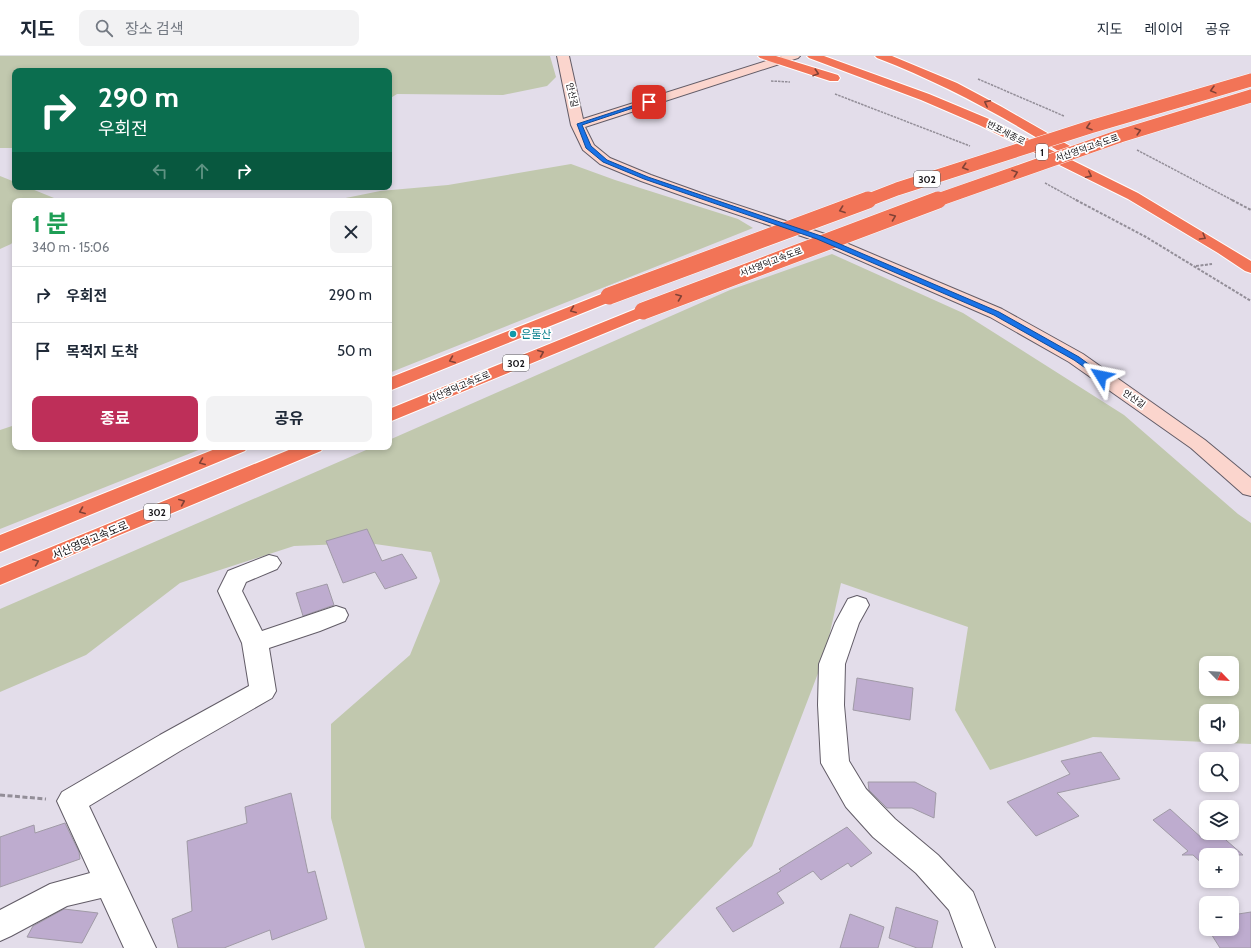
<!DOCTYPE html>
<html lang="ko">
<meta charset="utf-8">
<style>
body{margin:0;font-family:Cabin,"Noto Sans KR",sans-serif;background:#f2f2f3;color:#1f2937;height:100vh;display:flex;flex-direction:column;font-size:15px;white-space:nowrap}
*{box-sizing:border-box;margin:0}
p{font-size:13px;color:#747a83}
.icon{flex:none;width:22px;height:22px;fill:none;stroke:currentColor;stroke-width:2;stroke-linecap:round;stroke-linejoin:round}
.map{position:relative;flex:1;overflow:hidden}
.sheet{position:absolute;left:12px;top:142px;width:380px;height:252px;display:flex;flex-direction:column;background:#fff;border-radius:8px;box-shadow:0 2px 6px #0003}
.sheet>*{flex:none}
.banner{position:absolute;left:12px;top:12px;width:380px;height:122px;border-radius:8px;box-shadow:0 2px 6px #0003;background:#0b6e4f;color:#fff;overflow:hidden}
.needle{width:26px;rotate:115deg}
.controls{position:absolute;left:1199px;top:600px;display:grid;gap:8px}
.controls a{display:grid;place-items:center;width:40px;height:40px;border-radius:8px;background:#fff;box-shadow:0 2px 6px #0003;font-size:20px}
.pin{position:absolute;display:grid;place-items:center;width:34px;height:34px;color:#fff;margin:-17px;border-radius:8px;box-shadow:0 2px 6px #0006}
.me{position:absolute;width:44px;margin:-22px;rotate:305deg;stroke-linejoin:round;filter:drop-shadow(0 0 3px #0008)}
.turn{display:flex;align-items:center;gap:14px;height:84px;padding:0 20px;font-size:18px}
.turn .icon{width:52px;height:52px;stroke-width:2.5}
.turn b{display:block;font-size:28px;line-height:34px}
.lanes{display:flex;align-items:center;height:38px;padding:0 20px;background:#0003;justify-content:center;gap:20px;direction:ltr}
.lanes .off{opacity:.35}
.round{display:grid;place-items:center;flex:none;width:42px;height:42px;border-radius:8px;background:#f2f2f3}
.headline{display:flex;align-items:center;justify-content:space-between;height:68px;padding:0 20px}
h1{font-size:24px;font-weight:700;line-height:30px;color:#1e9e55}
.cta{display:flex;gap:8px;margin-top:auto;padding:8px 20px}
.cta a{flex:1;height:46px;border-radius:8px;background:#be2f59;color:#fff;font-size:16px;font-weight:700;line-height:46px;text-align:center}
.cta a+a{background:#f2f2f3;color:#1f2937}
ul{padding:0;list-style:none}
li{display:flex;align-items:center;gap:12px;height:56px;padding:0 20px;border-top:1px solid #e0e1e3}
li div{flex:1}
li b{display:block;font-size:15px}
li em{font-style:normal}
header{display:flex;align-items:center;gap:24px;box-sizing:border-box;height:56px;padding:0 20px;background:#fff;border-bottom:1px solid #e0e1e3}
header strong{font-size:19px}
nav{display:flex;gap:22px;margin-inline-start:auto;font-size:14px}
.search{width:280px;height:36px;background:#f2f2f3;display:flex;align-items:center;gap:10px;box-sizing:border-box;padding:0 14px;border-radius:8px;color:#747a83;font-size:15px}
.map>svg:first-child{display:block}
.green{fill:#c1c8ae;fill-rule:evenodd}
.building{fill:#beaccf;stroke:#a09aa6}
.lines{fill:none;stroke-linecap:round;stroke-linejoin:round}
.street-casing{stroke:#625c67;stroke-width:2}
.secondary-casing{stroke:#625c67;stroke-width:2}
.highway-casing{stroke:#fff;stroke-width:2}
.path-far2{stroke:#938e98;stroke-width:1.5;stroke-dasharray:2.5 1;stroke-linecap:butt}
.path-far1{stroke:#938e98;stroke-width:2;stroke-dasharray:3 1.5;stroke-linecap:butt}
.path{stroke:#938e98;stroke-width:3;stroke-dasharray:5 2.5;stroke-linecap:butt}
.street{fill:#fff;fill-rule:evenodd}
.secondary{fill:#fbd5cd;fill-rule:evenodd}
.highway{fill:#f27457;fill-rule:evenodd}
.highway-bridge-far1-casing{stroke:#fff;stroke-width:14;stroke-linecap:butt}
.highway-bridge-casing{stroke:#fff;stroke-width:18;stroke-linecap:butt}
.highway-bridge-far1{stroke:#f27457;stroke-width:13}
.highway-bridge{stroke:#f27457;stroke-width:17}
.oneway{stroke:#824236}
.route{fill:#1a73e8;stroke:#114b97}
.culture-dot{fill:#0f9aa8;stroke:#fff;stroke-width:1.5}
.labels{text-anchor:middle;stroke-width:3.5;stroke-linejoin:round;paint-order:stroke}
.far-street-label{font-size:9px;fill:#121014;stroke:#fff}
.shield{fill:#fff;stroke:#59585a;stroke-width:1}
.shield-label{font-size:10px;font-weight:bold;fill:#121014}
.culture-label{font-size:11px;fill:#0d838f;stroke:#fff;text-anchor:start}
.street-label{font-size:11px;fill:#121014;stroke:#fff}
</style>
<header>
<strong>지도</strong>
<div class="search"><svg class="icon" aria-label="search" viewBox="0 0 24 24"><circle cx="10" cy="10" r="6"/><path d="M15 15l6 6"/></svg>장소 검색</div>
<nav><a>지도</a><a>레이어</a><a>공유</a></nav>
</header>
<div class="map">
<svg width="1251" height="892" viewBox="0 0 1251 892">
<rect width="100%" height="100%" fill="#e3ddea"/>
<!-- green -->
<path class="green" d="M 0,0 L 550,0 L 556,21 L 547,30 L 503,39 L 397,38 L 389,43 L 389,15 L 15,15 L 15,92 L 0,92 Z
M 571,108 L 615,124 L 738,163 L 753,172 L 389,317 L 389,145 L 331,145 L 380,135 L 448,129 Z
M 0,120 L 15,126 L 15,131 L 27,131 L 54,142 L 51,145 L 15,145 L 15,184 L 11,188 L 0,193 Z
M 832,198 L 963,257 L 1124,359 L 1238,458 L 1251,467 L 1251,688 L 1093,681 L 990,714 L 955,654 L 968,571 L 841,527 L 825,599 L 752,790 L 654,892 L 365,892 L 331,762 L 331,668 L 410,599 L 440,525 L 431,496 L 368,487 L 294,490 L 180,527 L 86,599 L 0,636 L 0,553 L 373,391 L 389,391 L 389,384 L 730,234 ZM 1206,607 L 1232,607 L 1232,633 L 1206,633 ZM 1206,655 L 1232,655 L 1232,681 L 1206,681 Z
M 15,369 L 15,391 L 206,391 L 0,473 L 0,374 Z"/>
<!-- building -->
<path class="building" d="M 367,473 L 382,505 L 402,498 L 417,522 L 385,533 L 375,516 L 343,527 L 326,485 Z
M 327,528 L 334,549 L 303,560 L 296,537 Z
M 857,622 L 913,632 L 910,664 L 853,654 Z
M 1101,696 L 1120,723 L 1057,737 L 1079,760 L 1036,780 L 1007,746 L 1070,718 L 1061,705 Z
M 868,726 L 915,726 L 936,737 L 934,762 L 912,752 L 887,752 L 869,734 Z
M 291,737 L 308,817 L 315,815 L 327,863 L 272,884 L 270,874 L 224,892 L 178,892 L 172,863 L 192,855 L 187,785 L 247,767 L 245,751 Z
M 1170,753 L 1204,784 L 1214,777 L 1218,777 L 1243,799 L 1206,799 L 1206,811 L 1193,799 L 1182,799 L 1188,795 L 1153,764 Z
M 65,767 L 79,796 L 80,803 L 0,831 L 0,781 L 34,769 L 35,777 Z
M 847,771 L 872,797 L 851,811 L 848,807 L 821,824 L 813,815 L 777,837 L 784,847 L 733,876 L 716,852 L 781,815 L 779,813 Z
M 896,851 L 938,865 L 932,892 L 917,892 L 889,882 Z
M 64,853 L 98,857 L 82,887 L 27,881 L 33,870 Z
M 1251,856 L 1251,892 L 1220,892 L 1208,873 L 1232,873 L 1232,859 Z
M 850,858 L 884,871 L 878,892 L 840,892 Z"/>
<g class="lines">
<!-- street casing -->
<g class="street-casing">
<path id="street" d="M 269,499 L 277,501 L 281,507 L 277,513 L 246,526 L 242,535 L 262,575 L 336,550 L 345,553 L 348,559 L 345,565 L 320,575 L 269,592 L 276,635 L 272,642 L 180,695 L 89,750 L 156,892 L 124,892 L 101,842 L 67,850 L 11,880 L 0,885 L 0,854 L 50,828 L 90,817 L 57,745 L 62,736 L 160,679 L 249,630 L 242,587 L 218,535 L 228,515 Z
M 857,540 L 866,543 L 869,549 L 859,567 L 845,608 L 844,649 L 849,705 L 866,733 L 895,763 L 938,799 L 973,836 L 995,892 L 963,892 L 949,854 L 916,817 L 873,781 L 846,751 L 821,707 L 818,649 L 819,608 L 835,567 L 848,543 Z"/>
</g>
<!-- secondary casing -->
<g class="secondary-casing">
<path id="secondary" d="M 557,0 L 569,0 L 583,63 L 782,0 L 800,0 L 798,2 L 585,71 L 594,89 L 610,102 L 651,119 L 707,139 L 825,178 L 1002,253 L 1083,298 L 1205,384 L 1251,422 L 1251,440 L 1243,438 L 1191,392 L 1069,306 L 990,261 L 813,184 L 697,145 L 641,125 L 600,108 L 583,94 L 571,69 Z"/>
</g>
<!-- highway casing -->
<g class="highway-casing">
<path id="highway" d="M 758,0 L 776,0 L 838,19 L 840,22 L 838,25 L 830,25 L 760,2 Z
M 807,0 L 824,0 L 929,38 L 989,63 L 1138,137 L 1251,205 L 1251,217 L 1245,215 L 1218,197 L 1128,143 L 979,69 L 921,44 L 809,2 Z
M 875,0 L 892,0 L 957,27 L 1002,51 L 1070,90 L 1072,93 L 1070,96 L 1060,96 C 1001,59 942,27 877,2 Z
M 609,235 L 615,236 L 618,240 L 615,244 L 389,335 L 389,322 Z
M 643,250 L 649,251 L 652,255 L 649,259 L 389,366 L 389,353 Z
M 220,391 L 248,391 L 245,395 L 0,496 L 0,479 Z
M 296,391 L 324,391 L 321,395 L 0,529 L 0,512 Z"/>
</g>
<!-- path-far2 -->
<path class="path-far2" d="M 978,23 L 1064,60
M 771,25 L 790,26
M 835,38 L 970,90
M 1137,94 L 1234,145
M 1045,127 L 1078,145"/>
<!-- path-far1 -->
<path class="path-far1" d="M 1076,144 L 1146,181 L 1251,245
M 1232,144 L 1251,154
M 1196,210 L 1212,208"/>
<!-- path -->
<path class="path" d="M 0,739 L 46,743"/>
<!-- street -->
<use href="#street" class="street"/>
<!-- secondary -->
<use href="#secondary" class="secondary"/>
<!-- highway -->
<use href="#highway" class="highway"/>
<!-- highway-bridge-far1 casing -->
<g class="highway-bridge-far1-casing">
<path id="highway-bridge-far1" d="M 866,145 L 897,133 L 1090,71 L 1251,24
M 935,145 L 1120,80 L 1251,40"/>
</g>
<!-- highway-bridge casing -->
<g class="highway-bridge-casing">
<path id="highway-bridge" d="M 609,240 L 868,144
M 643,255 L 938,144"/>
</g>
<!-- highway-bridge-far1 -->
<use href="#highway-bridge-far1" class="highway-bridge-far1"/>
<!-- highway-bridge -->
<use href="#highway-bridge" class="highway-bridge"/>
</g>
<!-- one-way arrows -->
<defs><path id="oneway-chevron" d="M-2-3.5L2.5 0L-2 3.5" fill="none" stroke-width="1.6" stroke-linecap="round" stroke-linejoin="round"/></defs>
<g class="oneway">
<use href="#oneway-chevron" transform="translate(816 17) rotate(18)"/>
<use href="#oneway-chevron" transform="translate(1213 34) rotate(165)"/>
<use href="#oneway-chevron" transform="translate(987 47) rotate(-153)"/>
<use href="#oneway-chevron" transform="translate(1089 71) rotate(162)"/>
<use href="#oneway-chevron" transform="translate(1138 75) rotate(-17)"/>
<use href="#oneway-chevron" transform="translate(965 111) rotate(162)"/>
<use href="#oneway-chevron" transform="translate(1015 117) rotate(-19)"/>
<use href="#oneway-chevron" transform="translate(1089 119) rotate(26)"/>
<use href="#oneway-chevron" transform="translate(842 154) rotate(160)"/>
<use href="#oneway-chevron" transform="translate(893 161) rotate(-21)"/>
<use href="#oneway-chevron" transform="translate(1203 181) rotate(30)"/>
<use href="#oneway-chevron" transform="translate(679 241) rotate(-21)"/>
<use href="#oneway-chevron" transform="translate(573 254) rotate(158)"/>
<use href="#oneway-chevron" transform="translate(541 297) rotate(-23)"/>
<use href="#oneway-chevron" transform="translate(452 304) rotate(158)"/>
<use href="#oneway-chevron" transform="translate(202 406) rotate(158)"/>
<use href="#oneway-chevron" transform="translate(182 446) rotate(-23)"/>
<use href="#oneway-chevron" transform="translate(82 455) rotate(158)"/>
<use href="#oneway-chevron" transform="translate(36 506) rotate(-23)"/>
</g>
<!-- route -->
<path class="route" d="M 647,45 L 651,46 L 582,69 L 591,90 L 607,104 L 648,121 L 821,180 L 999,256 L 1079,301 L 1105,320 L 1104,321 L 1098,321 L 1074,304 L 994,259 L 817,183 L 644,123 L 603,106 L 586,92 L 577,68 Z"/>
<!-- markers -->
<circle class="culture-dot" cx="513" cy="278" r="4"/>
<g class="labels">
<!-- far-street labels -->
<g class="far-street-label">
<text transform="translate(572 39) rotate(77)" y="3">안산길</text>
<text transform="translate(1006 77) rotate(27)" y="3">반포세종로</text>
<text transform="translate(1087 92) rotate(-19)" y="3">서산영덕고속도로</text>
<text transform="translate(771 206) rotate(-21)" y="3">서산영덕고속도로</text>
<text transform="translate(459 331) rotate(-23)" y="3">서산영덕고속도로</text>
<text transform="translate(1134 343) rotate(35)" y="3">안산길</text>
</g>
<!-- shield labels -->
<g class="shield">
<rect x="1036" y="88" width="12" height="16" rx="3"/>
<rect x="914" y="115" width="26" height="16" rx="3"/>
<rect x="503" y="299" width="26" height="16" rx="3"/>
<rect x="144" y="448" width="26" height="16" rx="3"/>
</g>
<g class="shield-label">
<text x="1042" y="100">1</text>
<text x="927" y="127">302</text>
<text x="516" y="311">302</text>
<text x="157" y="460">302</text>
</g>
<!-- culture labels -->
<g class="culture-label">
<text x="521" y="282">은둘산</text>
</g>
<!-- street labels -->
<g class="street-label">
<text transform="translate(90 484) rotate(-23)" y="4">서산영덕고속도로</text>
</g>
</g>
</svg>
<div class="controls">
<a><svg class="needle" viewBox="-14 -14 28 28"><path d="M0-13l5 13h-10z" fill="#e53935"/><path d="M0 13l5-13h-10z" fill="#747a83"/></svg></a>
<a><svg class="icon" aria-label="sound" viewBox="0 0 24 24"><path d="M4 9h4l5-4v14l-5-4H4zM17 9q2 3 0 6"/></svg></a>
<a><svg class="icon" aria-label="search" viewBox="0 0 24 24"><circle cx="10" cy="10" r="6"/><path d="M15 15l6 6"/></svg></a>
<a><svg class="icon" aria-label="layers" viewBox="0 0 24 24"><path d="M12 4l9 5-9 5-9-5zM3 14l9 5 9-5"/></svg></a>
<a>+</a>
<a>−</a>
</div>
<div class="pin" style="left:649px;top:46px;background:#d93025"><svg class="icon" aria-label="arrive" viewBox="0 0 24 24"><path d="M6 21V4h12l-3 4 3 4H6"/></svg></div>
<svg class="me" style="left:1101px;top:320px" viewBox="-20 -20 40 40"><path d="M0-17L14 15 0 8-14 15z" fill="#1a73e8" stroke="#fff" stroke-width="4"/></svg>
<div class="banner">
<div class="turn"><svg class="icon" aria-label="right" viewBox="0 0 24 24"><path d="M7 20v-9h11M14 6l5 5-5 5"/></svg><div><b>290 m</b>우회전</div></div>
<div class="lanes"><svg class="icon off" aria-label="left" viewBox="0 0 24 24"><path d="M17 20v-9H6M10 6l-5 5 5 5"/></svg><svg class="icon off" aria-label="ahead" viewBox="0 0 24 24"><path d="M12 20V5M6 11l6-6 6 6"/></svg><svg class="icon" aria-label="right" viewBox="0 0 24 24"><path d="M7 20v-9h11M14 6l5 5-5 5"/></svg></div>
</div>
<section class="sheet">
<div class="headline"><div><h1>1 분</h1><p>340 m · 15:06</p></div><a class="round"><svg class="icon" aria-label="close" viewBox="0 0 24 24"><path d="M6 6l12 12M18 6L6 18"/></svg></a></div>
<ul>
<li><svg class="icon" aria-label="right" viewBox="0 0 24 24"><path d="M7 20v-9h11M14 6l5 5-5 5"/></svg><div><b>우회전</b></div><em>290 m</em></li>
<li><svg class="icon" aria-label="arrive" viewBox="0 0 24 24"><path d="M6 21V4h12l-3 4 3 4H6"/></svg><div><b>목적지 도착</b></div><em>50 m</em></li>
</ul>
<div class="cta"><a>종료</a><a>공유</a></div>
</section>
</div>
